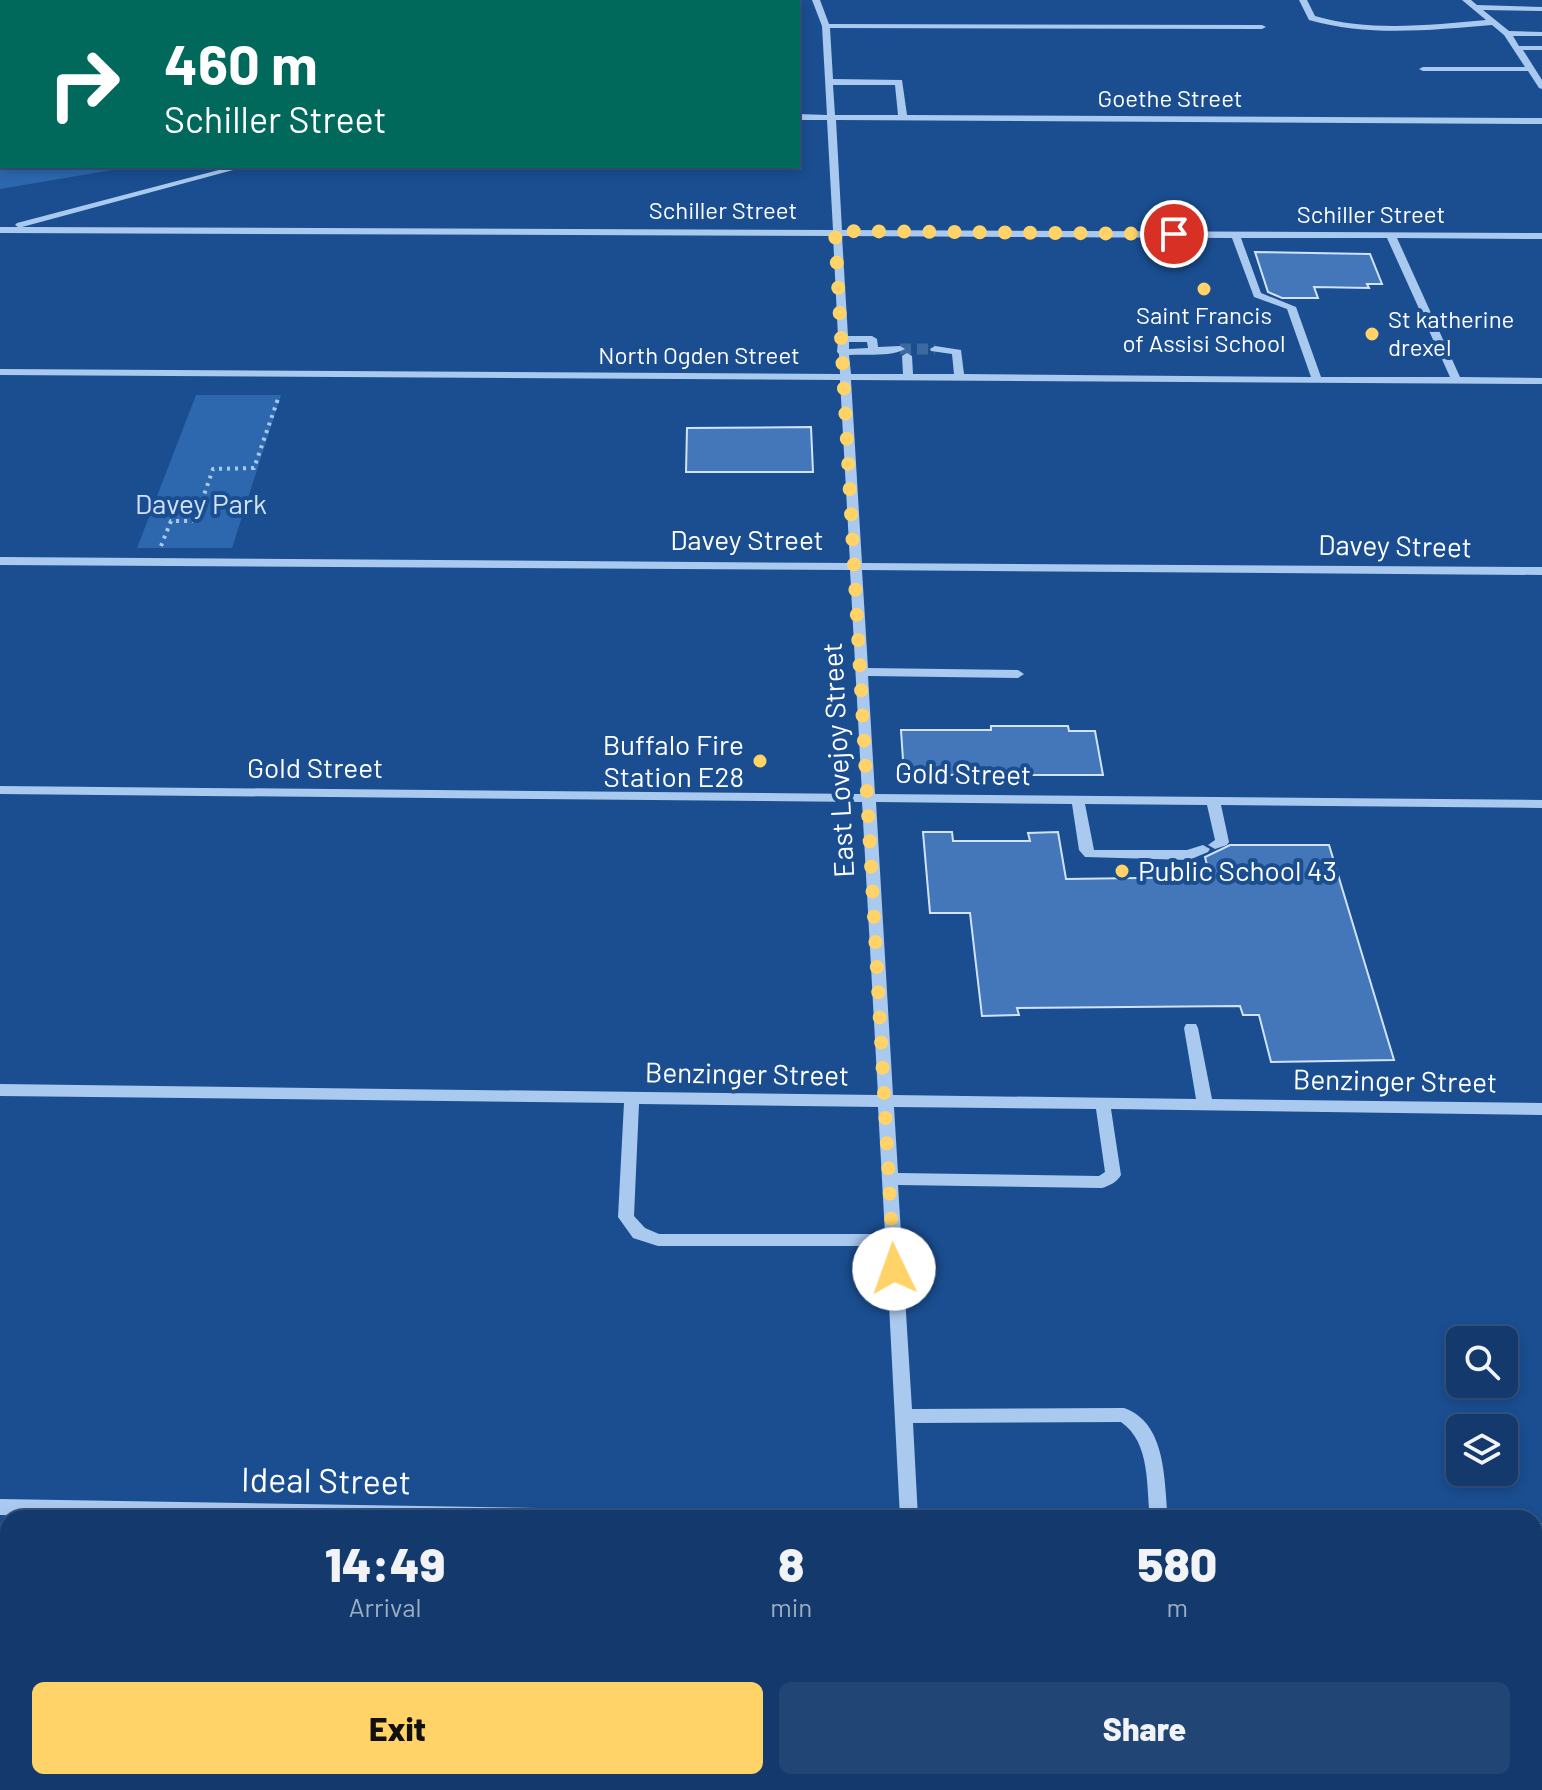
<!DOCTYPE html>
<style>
body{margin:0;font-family:Barlow,sans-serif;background:#214575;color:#f1f3f6;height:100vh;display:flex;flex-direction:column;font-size:30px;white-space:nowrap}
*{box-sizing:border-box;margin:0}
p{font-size:26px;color:#9dadc2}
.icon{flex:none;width:44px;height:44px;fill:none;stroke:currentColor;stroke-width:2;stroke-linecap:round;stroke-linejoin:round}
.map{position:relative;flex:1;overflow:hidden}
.details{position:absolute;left:0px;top:1510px;width:1542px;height:280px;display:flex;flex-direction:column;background:#143a6d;border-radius:24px 24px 0 0;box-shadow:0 4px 12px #0003,0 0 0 2px #335480}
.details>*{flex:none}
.top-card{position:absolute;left:0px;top:0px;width:800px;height:168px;box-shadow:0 4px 12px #0003,0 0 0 2px #335480;background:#00695c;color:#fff;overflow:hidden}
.controls{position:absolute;left:1446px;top:1326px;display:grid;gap:16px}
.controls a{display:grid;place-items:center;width:72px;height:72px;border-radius:12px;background:#143a6d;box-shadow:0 4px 12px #0003,0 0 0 2px #335480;font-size:40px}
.pin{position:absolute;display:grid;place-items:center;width:68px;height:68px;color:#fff;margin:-34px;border:4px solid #fff;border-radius:50%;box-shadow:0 2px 8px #0007}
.me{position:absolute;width:88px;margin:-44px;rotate:357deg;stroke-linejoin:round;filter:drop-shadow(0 0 6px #0008)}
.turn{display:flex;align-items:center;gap:28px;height:168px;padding:0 32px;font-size:36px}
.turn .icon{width:104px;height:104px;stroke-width:2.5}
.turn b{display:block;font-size:56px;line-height:68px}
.eta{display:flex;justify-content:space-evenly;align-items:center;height:136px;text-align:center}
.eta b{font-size:48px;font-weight:800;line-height:56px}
.cta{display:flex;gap:16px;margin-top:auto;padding:16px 32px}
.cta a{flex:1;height:92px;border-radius:12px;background:#ffd367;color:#111;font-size:32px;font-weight:800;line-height:92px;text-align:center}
.cta a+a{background:#214575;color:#f1f3f6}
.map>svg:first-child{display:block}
.green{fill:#2d68af}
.building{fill:#4377b9;stroke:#d0e3fb;stroke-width:2}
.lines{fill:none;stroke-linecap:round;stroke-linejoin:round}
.minor-tunnel{stroke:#3c69a2;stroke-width:11;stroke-dasharray:11 6;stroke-linecap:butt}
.path{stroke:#aac9ef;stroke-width:4;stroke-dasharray:3 5;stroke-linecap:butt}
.minor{fill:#aac9ef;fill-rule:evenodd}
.route{stroke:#ffd367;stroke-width:14;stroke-dasharray:0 25.2}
.poi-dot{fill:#ffd367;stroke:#1a4e91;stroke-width:3}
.labels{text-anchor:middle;stroke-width:8;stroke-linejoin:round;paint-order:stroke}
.far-street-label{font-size:24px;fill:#fff;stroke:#1a4e91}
.far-poi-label{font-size:24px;fill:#fff;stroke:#1a4e91}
.park-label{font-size:28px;fill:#d0e3fb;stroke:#1a4e91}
.street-label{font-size:28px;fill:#fff;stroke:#1a4e91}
.poi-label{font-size:28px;fill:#fff;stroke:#1a4e91;text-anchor:end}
.near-street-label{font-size:34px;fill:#fff;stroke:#1a4e91}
</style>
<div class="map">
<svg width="1542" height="1790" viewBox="0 0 1542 1790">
<rect width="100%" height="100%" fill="#1a4e91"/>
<!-- green -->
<path class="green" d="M 0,137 L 2,166 L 136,166 L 0,189 Z
M 196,395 L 281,395 L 232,548 L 137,548 Z"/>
<!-- building -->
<path class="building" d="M 1255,252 L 1370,254 L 1382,284 L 1367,284 L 1369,288 L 1314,287 L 1318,298 L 1282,298 L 1268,292 Z
M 811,427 L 813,472 L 686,472 L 687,428 Z
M 991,726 L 1068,726 L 1069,731 L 1095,731 L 1103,775 L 904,775 L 901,730 L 991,730 Z
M 923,832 L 952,832 L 953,841 L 1030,841 L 1028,833 L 1058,832 L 1066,879 L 1210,877 L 1205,857 L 1230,845 L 1329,845 L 1394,1060 L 1271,1062 L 1259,1015 L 1243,1015 L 1240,1006 L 1017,1008 L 1019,1015 L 982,1016 L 970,913 L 930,913 Z"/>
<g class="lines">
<!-- minor-tunnel -->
<path class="minor-tunnel" d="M 900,349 L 935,349"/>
<!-- path -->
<path class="path" d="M 161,546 L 171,521 L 195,521 L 213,469 L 254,468 L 279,396"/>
<!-- minor -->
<path class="minor" d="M 812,0 L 820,0 L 829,24 L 1262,25 L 1266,27 L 1262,29 L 830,28 L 833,79 L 902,80 L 907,115 L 1542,118 L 1542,124 L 836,120 L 842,230 L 1542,233 L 1542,239 L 1397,238 L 1460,377 L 1542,378 L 1542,384 L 851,380 L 862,563 L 1542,567 L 1542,575 L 862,570 L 868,668 L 1018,670 L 1024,674 L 1018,678 L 868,676 L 875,794 L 1542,800 L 1542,808 L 1221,805 L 1229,842 L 1227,845 L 1215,849 L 1208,845 L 1215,840 L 1207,805 L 1085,804 L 1094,850 L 1187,850 L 1203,845 L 1210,849 L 1208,852 L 1189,860 L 1085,857 L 1079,850 L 1072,804 L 876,802 L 893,1095 L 1196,1099 L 1184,1028 L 1186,1024 L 1196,1024 L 1198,1028 L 1212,1099 L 1542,1103 L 1542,1115 L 1111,1109 L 1121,1175 C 1117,1182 1109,1186 1102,1188 L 898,1185 L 912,1409 L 1124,1408 C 1167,1423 1164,1481 1168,1518 L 1150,1518 C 1146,1486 1151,1443 1121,1422 L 913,1423 L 918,1518 L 900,1518 L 886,1246 L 658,1246 L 633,1238 L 618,1217 L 624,1103 L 0,1096 L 0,1084 L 878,1095 L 862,802 L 0,794 L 0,786 L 862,794 L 850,570 L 0,565 L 0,557 L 850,563 L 840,380 L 0,375 L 0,369 L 840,374 L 839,354 L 837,352 L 838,341 L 836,339 L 838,337 L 833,236 L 0,233 L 0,227 L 18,227 L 15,225 L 17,223 L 234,166 L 248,166 L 22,227 L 833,230 L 827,120 L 798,120 L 798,114 L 827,115 L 822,26 ZM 833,85 L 895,85 L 898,115 L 835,115 ZM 842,236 L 1232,238 L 1254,297 L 1287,309 L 1311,377 L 964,374 L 961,350 L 935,346 L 930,349 L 931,351 L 952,354 L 954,374 L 913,374 L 912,356 L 907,353 L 902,356 L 903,374 L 851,374 L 849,355 C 867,354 890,357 905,349 L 900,346 L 878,347 L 877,339 L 872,336 L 848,336 ZM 1241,238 L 1387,238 L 1450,377 L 1321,377 L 1296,307 L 1261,293 ZM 849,342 L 867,342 L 868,348 L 849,349 ZM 639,1104 L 878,1107 L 885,1234 L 659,1234 L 645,1228 L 634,1216 ZM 894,1107 L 1096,1109 L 1105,1172 L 1099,1176 L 898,1173 Z
M 1299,0 L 1307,0 L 1315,16 C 1369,32 1431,25 1486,20 L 1462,0 L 1471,0 L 1477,5 L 1542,7 L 1542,11 L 1483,10 L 1509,31 L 1542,32 L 1542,36 L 1513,36 L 1519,46 L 1542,46 L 1542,50 L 1523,50 L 1542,80 L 1542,89 L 1539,88 L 1528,71 L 1423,71 L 1419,69 L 1423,67 L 1525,67 L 1504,35 L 1492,25 C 1432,30 1368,37 1309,20 Z
M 0,21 L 2,21 L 2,25 L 0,25 Z
M 0,1499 L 651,1510 L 657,1512 L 660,1518 L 180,1518 L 0,1515 Z
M 1534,1523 L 1542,1523 L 1542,1539 L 1534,1539 Z
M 914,1782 L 934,1782 L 934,1790 L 914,1790 Z"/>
</g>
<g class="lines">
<!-- route -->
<path class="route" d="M 894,1269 L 835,231 L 1174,234"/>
</g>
<!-- markers -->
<g class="poi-dot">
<circle cx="1204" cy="289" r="8"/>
<circle cx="1372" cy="334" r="8"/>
<circle cx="760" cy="761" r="8"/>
<circle cx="1122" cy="871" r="8"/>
</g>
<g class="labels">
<!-- far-street labels -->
<g class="far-street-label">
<text x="1170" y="107">Goethe Street</text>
<text x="723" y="219">Schiller Street</text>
<text x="1371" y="223">Schiller Street</text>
<text x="699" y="364">North Ogden Street</text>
</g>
<!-- far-poi labels -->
<g class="far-poi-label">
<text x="1204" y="324">Saint Francis<tspan x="1204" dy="28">of Assisi School</tspan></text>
<text x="1388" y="328" text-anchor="start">St katherine<tspan x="1388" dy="28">drexel</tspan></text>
</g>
<!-- park labels -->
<g class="park-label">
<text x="201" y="514">Davey Park</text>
</g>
<!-- street labels -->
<g class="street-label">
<text x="747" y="550">Davey Street</text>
<text transform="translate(1395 546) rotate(1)" y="10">Davey Street</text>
<text transform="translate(838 760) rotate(-93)" y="10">East Lovejoy Street</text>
<text x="315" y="778">Gold Street</text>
<text transform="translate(963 774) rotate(1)" y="10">Gold Street</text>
<text transform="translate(747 1074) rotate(1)" y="10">Benzinger Street</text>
<text transform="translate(1395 1081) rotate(1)" y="10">Benzinger Street</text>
</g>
<!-- poi labels -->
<g class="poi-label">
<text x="744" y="755">Buffalo Fire<tspan x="744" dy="32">Station E28</tspan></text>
<text x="1138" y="881" text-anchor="start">Public School 43</text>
</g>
<!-- near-street labels -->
<g class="near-street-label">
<text transform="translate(326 1481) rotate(1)" y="12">Ideal Street</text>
</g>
</g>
</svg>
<div class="controls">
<a><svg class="icon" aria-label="search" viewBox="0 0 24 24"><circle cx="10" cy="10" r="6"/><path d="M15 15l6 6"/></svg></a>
<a><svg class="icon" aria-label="layers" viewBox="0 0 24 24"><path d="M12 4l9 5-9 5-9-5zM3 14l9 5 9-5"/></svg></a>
</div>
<div class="pin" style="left:1174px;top:234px;background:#d93025"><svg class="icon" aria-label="arrive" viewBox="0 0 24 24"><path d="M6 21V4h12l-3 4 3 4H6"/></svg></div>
<svg class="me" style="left:894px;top:1269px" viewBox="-20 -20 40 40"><circle r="19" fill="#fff"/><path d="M0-13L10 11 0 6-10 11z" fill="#ffd367"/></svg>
<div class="top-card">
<div class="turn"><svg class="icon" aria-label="right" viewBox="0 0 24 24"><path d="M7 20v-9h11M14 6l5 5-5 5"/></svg><div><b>460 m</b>Schiller Street</div></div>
</div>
<section class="details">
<div class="eta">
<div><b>14:49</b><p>Arrival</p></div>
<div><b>8</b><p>min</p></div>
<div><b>580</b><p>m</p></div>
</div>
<div class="cta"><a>Exit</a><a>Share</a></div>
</section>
</div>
